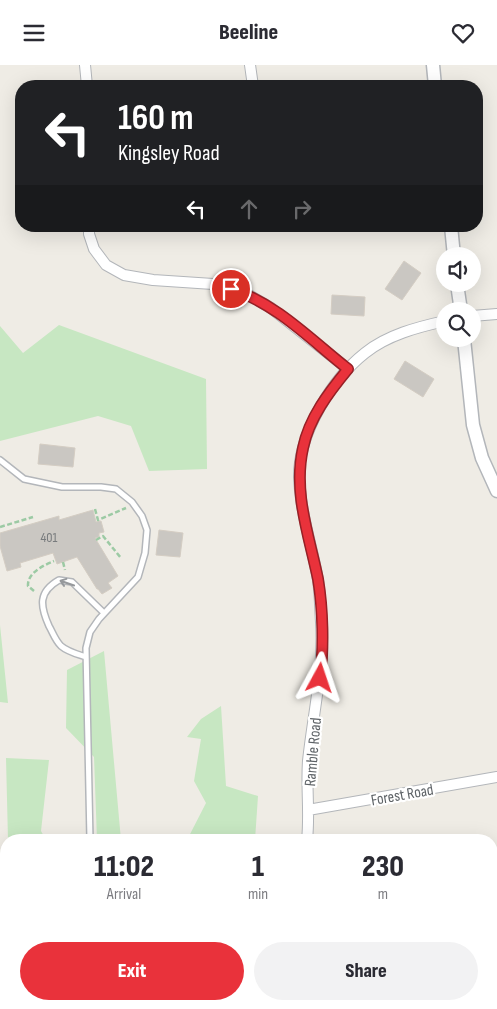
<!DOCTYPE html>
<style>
body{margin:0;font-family:"Sofia Sans Condensed",sans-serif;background:#f2f2f3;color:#2b2b33;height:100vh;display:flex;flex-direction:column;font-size:19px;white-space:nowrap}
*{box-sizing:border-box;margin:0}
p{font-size:16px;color:#7c7c81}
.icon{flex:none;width:28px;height:28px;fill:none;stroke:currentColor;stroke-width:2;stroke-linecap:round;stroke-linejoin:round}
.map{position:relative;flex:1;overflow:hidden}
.panel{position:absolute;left:0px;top:769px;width:498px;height:176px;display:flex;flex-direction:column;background:#fff;border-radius:20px 20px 0 0;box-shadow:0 5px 20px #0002}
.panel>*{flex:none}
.guide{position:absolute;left:15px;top:15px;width:468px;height:152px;border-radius:20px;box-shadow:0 5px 20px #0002;background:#202124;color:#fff;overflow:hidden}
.controls{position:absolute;left:436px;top:182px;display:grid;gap:10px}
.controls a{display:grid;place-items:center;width:45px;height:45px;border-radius:50%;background:#fff;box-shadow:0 5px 20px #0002;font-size:25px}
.pin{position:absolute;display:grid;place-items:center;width:42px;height:42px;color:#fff;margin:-21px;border:2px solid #fff;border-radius:50%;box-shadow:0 1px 5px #0007}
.me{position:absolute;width:55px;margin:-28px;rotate:5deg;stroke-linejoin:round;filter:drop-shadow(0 0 4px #0008)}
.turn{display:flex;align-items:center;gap:18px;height:105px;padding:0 20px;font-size:22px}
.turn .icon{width:65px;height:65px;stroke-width:2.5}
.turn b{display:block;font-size:35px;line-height:42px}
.lanes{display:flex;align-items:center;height:48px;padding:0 20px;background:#0003;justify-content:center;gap:25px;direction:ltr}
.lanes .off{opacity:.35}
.eta{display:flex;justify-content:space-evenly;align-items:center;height:85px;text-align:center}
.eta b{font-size:30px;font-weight:800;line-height:35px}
.primary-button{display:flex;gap:10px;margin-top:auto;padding:10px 20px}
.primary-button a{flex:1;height:58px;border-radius:30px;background:#e9323b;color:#fff;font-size:20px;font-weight:800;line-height:58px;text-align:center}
.primary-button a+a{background:#f2f2f3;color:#2b2b33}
header{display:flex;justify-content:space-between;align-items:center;height:65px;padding:0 20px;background:#fff;font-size:22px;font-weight:800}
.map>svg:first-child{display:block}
.green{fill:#c7e7c2}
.building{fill:#cac7c2;stroke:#d4cdc3}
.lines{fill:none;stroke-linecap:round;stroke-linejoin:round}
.service-casing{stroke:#b3b6ba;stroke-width:8}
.minor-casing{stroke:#b3b6ba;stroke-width:12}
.tertiary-casing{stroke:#b3b6ba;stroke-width:15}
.primary-casing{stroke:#f1b55c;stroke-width:19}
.path{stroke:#9ccaa4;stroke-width:2.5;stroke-dasharray:5 2.5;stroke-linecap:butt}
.service{stroke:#fff;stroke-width:5}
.minor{stroke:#fff;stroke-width:10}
.tertiary{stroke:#fff;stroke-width:12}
.primary{stroke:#ffe6ab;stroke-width:16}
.oneway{stroke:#96999c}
.route-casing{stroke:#972026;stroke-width:12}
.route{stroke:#e9323b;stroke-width:9}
.labels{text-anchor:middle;stroke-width:4.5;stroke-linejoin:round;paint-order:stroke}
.number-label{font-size:14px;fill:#787b7d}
.street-label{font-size:16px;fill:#5d6266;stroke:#fff}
</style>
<header><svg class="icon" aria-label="menu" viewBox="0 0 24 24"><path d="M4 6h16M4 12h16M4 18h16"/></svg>Beeline<svg class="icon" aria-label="heart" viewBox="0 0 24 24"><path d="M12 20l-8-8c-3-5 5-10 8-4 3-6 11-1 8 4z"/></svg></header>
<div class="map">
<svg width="497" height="944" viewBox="0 0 497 944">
<rect width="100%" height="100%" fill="#efece5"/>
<!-- green -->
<path class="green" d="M 59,260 L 206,314 L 207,404 L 149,406 L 131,361 L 98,351 L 0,376 L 0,261 L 23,288 Z
M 0,560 L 8,638 L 0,637 Z
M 104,586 L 119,753 L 121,775 L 97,775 L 94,692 L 66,663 L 67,605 Z
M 221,641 L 226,721 L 258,731 L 255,775 L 187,775 L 206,738 L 194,716 L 201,674 L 187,672 L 201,654 Z
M 6,693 L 49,695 L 41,766 L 46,775 L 8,775 Z"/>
<!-- building -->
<path class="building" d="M 404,196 L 421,208 L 402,235 L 385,224 Z
M 332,230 L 365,232 L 364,251 L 331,249 Z
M 405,296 L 434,314 L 423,332 L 394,314 Z
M 40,379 L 75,383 L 73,402 L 38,399 Z
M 93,445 L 96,457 L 101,456 L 104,467 L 99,468 L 99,472 L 95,473 L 118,511 L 108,518 L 112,523 L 102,529 L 98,524 L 97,524 L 77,492 L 57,499 L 53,488 L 20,498 L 21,502 L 7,506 L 0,481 L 0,468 L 59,451 L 59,455 Z
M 159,465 L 183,468 L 180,492 L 156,490 Z"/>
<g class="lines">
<!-- service casing -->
<g class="service-casing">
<path id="service" d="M 0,395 L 24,414 L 62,422 L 101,422 L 116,424 L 132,437 L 142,451 L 147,465 L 145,488 L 138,512 L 99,554 L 90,567 L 86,583 L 90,775
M 86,592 C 77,589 68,587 61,581 C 55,575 53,568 49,561 C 40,541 38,527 59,515 L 72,517 L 104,548
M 0,930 L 6,931
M 54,939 L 70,941 L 70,939
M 70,941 L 83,944
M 9,944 L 10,939
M 209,944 L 210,939"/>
</g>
<!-- minor casing -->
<g class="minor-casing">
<path id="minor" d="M 85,0 L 87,21
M 250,0 L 253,21
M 89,161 L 89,169 L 94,184 L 106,200 L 124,210 L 153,215 L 213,219 L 249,230 L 271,243 L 348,304
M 472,251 L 497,249
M 308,745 L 497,712
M 307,775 C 310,749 306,722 308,696 C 313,649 324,604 321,557 C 320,543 320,529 318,515 C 312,480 300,447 299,411 C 299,368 332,314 365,288 C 387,270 418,262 445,256
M 491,907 L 497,908
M 170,944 L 171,939"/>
</g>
<!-- tertiary casing -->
<g class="tertiary-casing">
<path id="tertiary" d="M 433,0 L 435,21
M 451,161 L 454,191
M 457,219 L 461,246
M 464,274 L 473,360 L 482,393 L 497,426"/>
</g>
<!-- primary casing -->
<g class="primary-casing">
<path id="primary" d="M 0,861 L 6,862
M 0,885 L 6,886
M 321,939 L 353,944
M 491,939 L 497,940"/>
</g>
<!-- path -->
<path class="path" d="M 95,444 L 98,455 L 126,443
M 0,462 L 33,452
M 96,475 L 103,471 L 121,493
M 63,497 L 65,505
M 34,526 L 28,521 C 27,508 44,500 54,496"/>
<!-- service -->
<use href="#service" class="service"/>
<!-- minor -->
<use href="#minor" class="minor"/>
<!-- tertiary -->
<use href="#tertiary" class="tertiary"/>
<!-- primary -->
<use href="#primary" class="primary"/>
</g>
<!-- one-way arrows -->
<defs><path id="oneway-shaft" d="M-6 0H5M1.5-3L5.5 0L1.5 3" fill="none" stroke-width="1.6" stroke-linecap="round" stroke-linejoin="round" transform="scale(1.25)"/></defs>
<use class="oneway" href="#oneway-shaft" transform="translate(67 518) rotate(-161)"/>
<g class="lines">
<!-- route casing -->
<g class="route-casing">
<path id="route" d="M 231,224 C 276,238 311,275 348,304 C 329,327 309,353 303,383 C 293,428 309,470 318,514 C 323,544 324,583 320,613"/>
</g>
<!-- route -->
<use href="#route" class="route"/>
</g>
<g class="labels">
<!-- number labels -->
<g class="number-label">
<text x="49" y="477">401</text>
</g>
<!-- street labels -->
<g class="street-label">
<text transform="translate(312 687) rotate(-85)" y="6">Ramble Road</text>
<text transform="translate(402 729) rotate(-10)" y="6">Forest Road</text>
</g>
</g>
</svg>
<div class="controls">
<a><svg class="icon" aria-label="sound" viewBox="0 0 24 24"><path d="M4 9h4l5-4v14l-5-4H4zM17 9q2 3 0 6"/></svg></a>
<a><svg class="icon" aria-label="search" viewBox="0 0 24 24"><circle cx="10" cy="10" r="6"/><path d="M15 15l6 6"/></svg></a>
</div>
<div class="pin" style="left:231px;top:224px;background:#d93025"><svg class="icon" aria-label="arrive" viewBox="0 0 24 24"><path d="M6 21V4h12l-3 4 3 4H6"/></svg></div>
<svg class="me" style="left:320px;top:613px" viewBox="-20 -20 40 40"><path d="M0-17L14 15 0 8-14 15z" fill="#e9323b" stroke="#fff" stroke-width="4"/></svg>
<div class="guide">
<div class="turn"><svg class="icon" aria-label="left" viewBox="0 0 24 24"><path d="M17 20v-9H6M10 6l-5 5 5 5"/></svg><div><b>160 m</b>Kingsley Road</div></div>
<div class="lanes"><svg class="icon" aria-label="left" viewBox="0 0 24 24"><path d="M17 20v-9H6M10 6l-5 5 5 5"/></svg><svg class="icon off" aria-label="ahead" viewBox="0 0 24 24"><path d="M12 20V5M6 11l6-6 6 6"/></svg><svg class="icon off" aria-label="right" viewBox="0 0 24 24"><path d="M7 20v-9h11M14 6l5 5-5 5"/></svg></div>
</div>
<section class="panel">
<div class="eta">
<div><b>11:02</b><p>Arrival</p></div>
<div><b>1</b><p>min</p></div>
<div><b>230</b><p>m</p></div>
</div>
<div class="primary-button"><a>Exit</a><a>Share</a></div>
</section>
</div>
